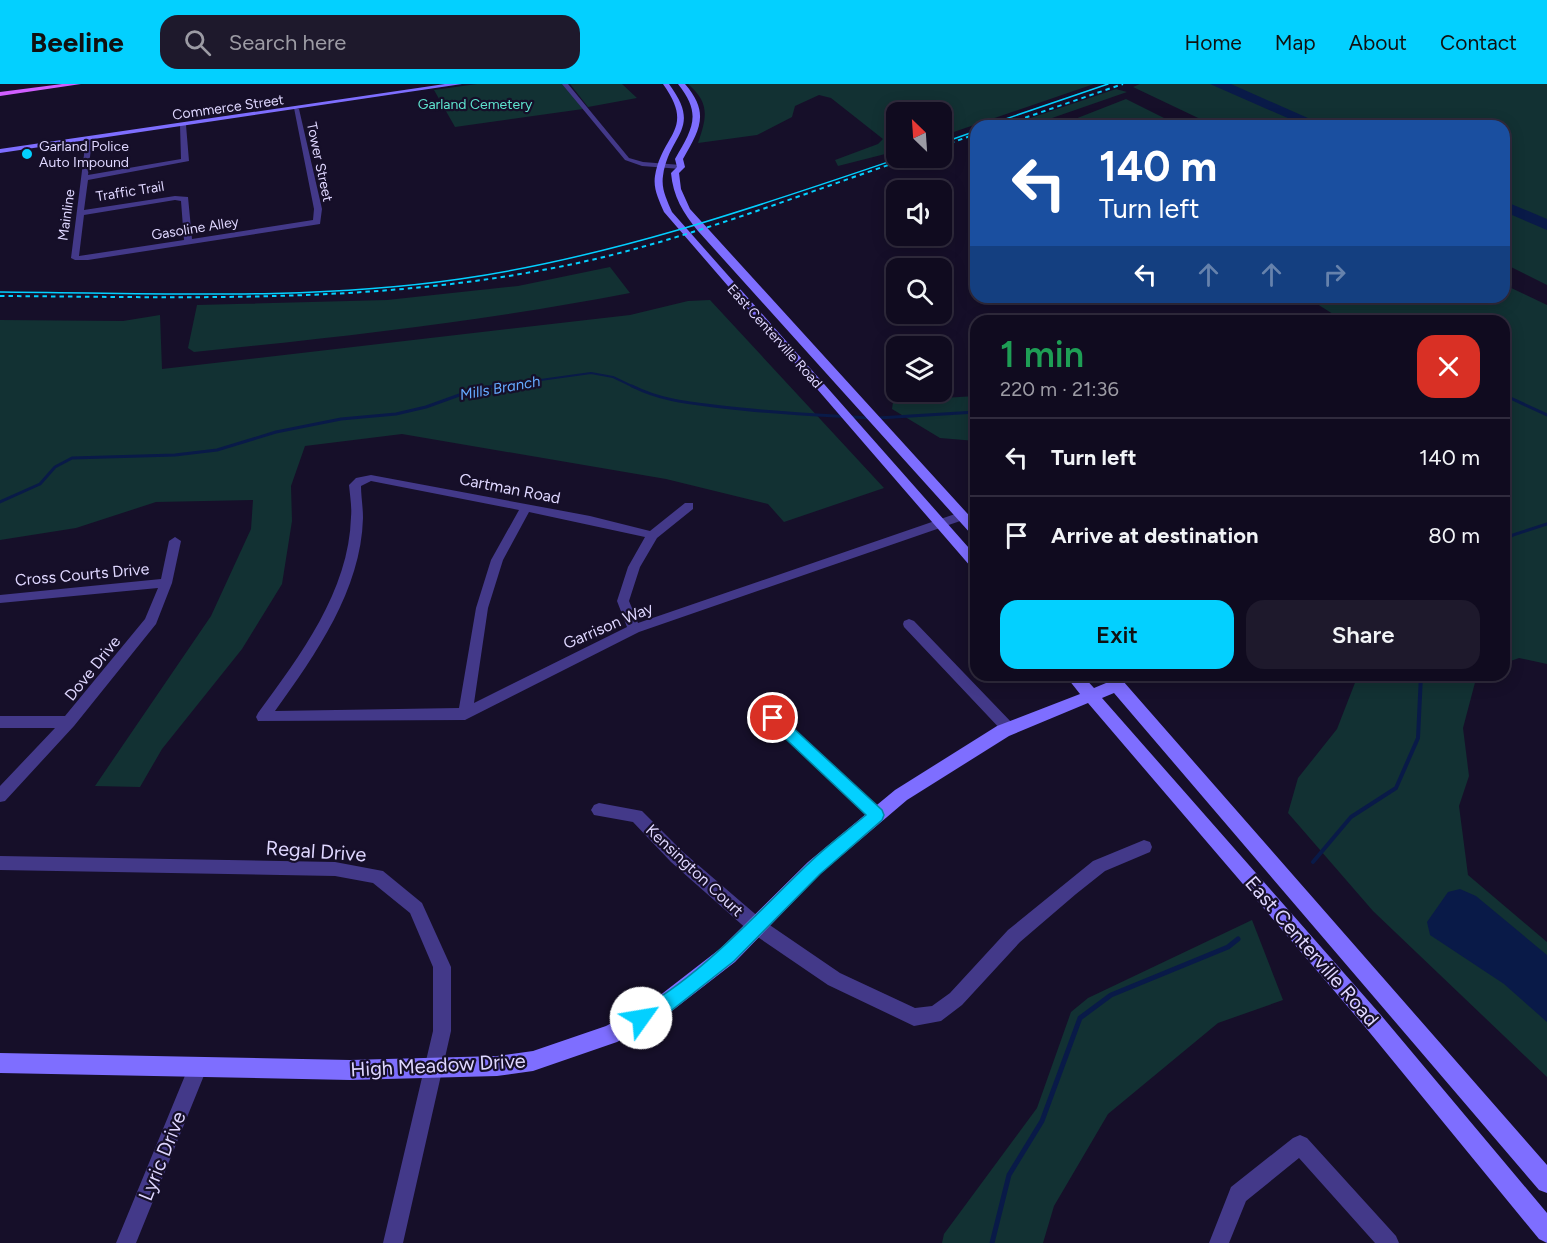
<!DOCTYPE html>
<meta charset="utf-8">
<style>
body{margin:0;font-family:Figtree,sans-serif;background:#1e192c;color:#f1f3f6;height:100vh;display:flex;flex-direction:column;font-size:22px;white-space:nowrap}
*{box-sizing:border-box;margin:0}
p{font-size:20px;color:#9c9ba4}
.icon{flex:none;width:33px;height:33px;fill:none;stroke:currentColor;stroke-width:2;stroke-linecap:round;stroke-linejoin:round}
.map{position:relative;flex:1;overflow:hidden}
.drawer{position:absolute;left:970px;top:231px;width:540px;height:366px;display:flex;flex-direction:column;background:#100b1f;border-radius:18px;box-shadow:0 3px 15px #0003,0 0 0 2px #302b3d}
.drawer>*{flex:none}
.guide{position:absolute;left:970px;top:36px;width:540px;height:183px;border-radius:18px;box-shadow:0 3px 15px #0003,0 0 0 2px #302b3d;background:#1a4fa0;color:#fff;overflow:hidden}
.needle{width:39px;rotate:335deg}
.fabs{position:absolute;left:886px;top:18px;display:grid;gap:12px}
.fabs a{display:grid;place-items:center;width:66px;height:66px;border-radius:12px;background:#100b1f;box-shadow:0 3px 15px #0003,0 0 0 2px #302b3d;font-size:30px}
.pin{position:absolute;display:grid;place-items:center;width:51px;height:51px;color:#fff;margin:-26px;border:3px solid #fff;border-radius:50%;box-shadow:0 2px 6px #0007}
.me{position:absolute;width:66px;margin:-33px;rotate:58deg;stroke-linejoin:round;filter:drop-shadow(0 0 4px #0008)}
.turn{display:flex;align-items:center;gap:21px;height:126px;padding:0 30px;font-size:27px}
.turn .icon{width:78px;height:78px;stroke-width:2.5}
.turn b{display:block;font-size:42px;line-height:51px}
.lanes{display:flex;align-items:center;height:57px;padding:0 30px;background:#0003;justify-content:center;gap:30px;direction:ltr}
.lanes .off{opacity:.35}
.round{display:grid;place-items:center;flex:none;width:63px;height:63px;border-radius:18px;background:#1e192c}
.head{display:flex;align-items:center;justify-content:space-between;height:102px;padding:0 30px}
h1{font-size:36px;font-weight:600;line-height:45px;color:#1e9e55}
.action{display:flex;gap:12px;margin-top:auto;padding:12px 30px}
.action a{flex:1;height:69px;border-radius:18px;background:#03d0ff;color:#111;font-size:24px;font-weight:600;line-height:69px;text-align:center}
.action a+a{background:#1e192c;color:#f1f3f6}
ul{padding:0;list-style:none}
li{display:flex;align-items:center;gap:18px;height:78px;padding:0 30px;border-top:2px solid #302b3d}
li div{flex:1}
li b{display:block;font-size:22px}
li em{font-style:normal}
header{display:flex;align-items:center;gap:36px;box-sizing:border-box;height:84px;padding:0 30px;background:#03d0ff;color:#111}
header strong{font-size:28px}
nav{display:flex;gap:33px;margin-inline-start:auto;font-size:21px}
.search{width:420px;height:54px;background:#1e192c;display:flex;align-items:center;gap:15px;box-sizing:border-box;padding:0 21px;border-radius:18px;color:#9c9ba4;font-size:22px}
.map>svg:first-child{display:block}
.green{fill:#123133}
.water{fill:#091a48}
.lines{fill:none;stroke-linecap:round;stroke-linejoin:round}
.stream-far3{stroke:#091a48;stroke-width:2}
.stream-far2{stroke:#091a48;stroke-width:3}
.stream-far1{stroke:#091a48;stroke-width:4}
.stream{stroke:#091a48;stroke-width:5}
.street{fill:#433989;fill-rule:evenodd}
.secondary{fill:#7e6eff;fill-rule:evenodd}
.primary{fill:#d15eff;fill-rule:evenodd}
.tram{stroke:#03d0ff;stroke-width:1.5}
.rail{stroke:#03d0ff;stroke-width:2;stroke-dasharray:4.5 4;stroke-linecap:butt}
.route{fill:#03d0ff;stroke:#0287a6;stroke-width:1.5}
.poi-dot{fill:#03d0ff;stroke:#160f29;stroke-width:2}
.labels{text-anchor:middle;stroke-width:4.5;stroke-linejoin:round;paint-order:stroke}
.far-park-label{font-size:14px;fill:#5ee3ce;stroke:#160f29}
.far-street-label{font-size:14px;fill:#dfd7ff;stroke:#160f29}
.far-poi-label{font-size:14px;fill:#dfd7ff;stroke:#160f29;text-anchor:start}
.far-water-label{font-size:15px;font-style:italic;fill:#65aaff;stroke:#160f29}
.street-label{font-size:16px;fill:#dfd7ff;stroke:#160f29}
.near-street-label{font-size:20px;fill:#dfd7ff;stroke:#160f29}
</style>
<header>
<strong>Beeline</strong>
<div class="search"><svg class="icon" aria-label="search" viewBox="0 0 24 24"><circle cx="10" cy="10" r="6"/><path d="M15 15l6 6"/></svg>Search here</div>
<nav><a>Home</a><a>Map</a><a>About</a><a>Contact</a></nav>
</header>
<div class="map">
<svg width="1547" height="1159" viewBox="0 0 1547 1159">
<rect width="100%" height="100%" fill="#160f29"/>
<!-- green -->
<path class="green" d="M 477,0 L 563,0 L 583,25 L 455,43 L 434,6 Z
M 570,0 L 622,0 L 637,14 L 588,23 Z
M 688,0 L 1094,0 L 942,52 L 942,28 L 897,28 L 897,67 L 838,82 L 835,76 L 878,60 L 883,55 L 831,14 L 819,11 L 795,22 L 792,33 L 757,51 L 698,59 C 707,33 710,19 688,0 Z
M 1140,0 L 1547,0 L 1547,201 L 1505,180 L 1504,42 L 1215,42 L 1133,3 Z
M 1116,5 L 1127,8 L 1029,42 L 1007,42 Z
M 1126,15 L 1180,42 L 1057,42 Z
M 610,183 L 630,209 C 485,237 340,253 194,268 L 188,264 L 197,221 L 387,216 L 518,202 Z
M 1505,201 L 1547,221 L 1547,580 L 1519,574 L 1505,579 L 1504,237 L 1282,237 L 1333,230 L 1306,213 L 1504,213 Z
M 710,216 L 884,404 L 784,438 L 768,420 L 666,395 L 402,350 L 305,362 L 291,402 L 292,437 L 282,500 L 242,565 L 162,665 L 140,703 L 95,702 L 211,532 L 251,445 L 253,416 L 156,418 L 76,444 L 0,456 L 0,236 L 123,237 L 160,231 L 162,285 L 630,231 L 688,217 Z
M 895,305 L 897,308 L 943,314 L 976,312 L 976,357 L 940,354 L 892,325 Z
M 1358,591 L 1477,591 L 1463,644 L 1469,692 L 1459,722 L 1468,791 L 1547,858 L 1547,993 L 1373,827 L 1288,729 L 1298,694 L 1337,645 Z
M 1252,836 L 1283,916 L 1218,939 L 1108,1030 L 1054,1122 L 1043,1159 L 942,1159 L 944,1150 L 1037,1024 L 1071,928 L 1088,914 Z"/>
<!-- water -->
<path class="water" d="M 1210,0 L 1231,0 L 1326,42 L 1306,42 Z
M 1504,117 L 1547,135 L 1547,146 L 1505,128 Z
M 1460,805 L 1476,812 L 1547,871 L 1547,938 L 1504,900 L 1430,851 L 1427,838 L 1448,808 Z"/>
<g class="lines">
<!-- stream-far3 -->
<path class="stream-far3" d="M 483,304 L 591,289 L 613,293 L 636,304"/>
<!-- stream-far2 -->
<path class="stream-far2" d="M 632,302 C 662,317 690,319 722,323 C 771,329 821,331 870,334
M 1504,311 L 1547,331
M 878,334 L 976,328
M 0,418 L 40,400 L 55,383 L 72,374 L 175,371 L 217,366 L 276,348 L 341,335 L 396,330 L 426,323 L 476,305 L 494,302
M 1504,457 L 1513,451 L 1547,440"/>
<!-- stream-far1 -->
<path class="stream-far1" d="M 1313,778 L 1351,733 L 1396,704 L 1418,654 L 1421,591"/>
<!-- stream -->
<path class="stream" d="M 992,1159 L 1009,1091 L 1042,1037 L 1080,934 L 1111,911 L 1228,863 L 1238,855"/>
<!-- street -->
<path class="street" d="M 562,0 L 568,0 L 629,74 L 643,78 L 681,81 L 685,83 L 681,85 L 642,82 L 625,76 Z
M 294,24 L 299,25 L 322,125 L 320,140 L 88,176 L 75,176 L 71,174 L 86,55 L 89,53 L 92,55 L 88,91 L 181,75 L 180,41 L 183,39 L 186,41 L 189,77 L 88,96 L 84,126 L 175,112 L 188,113 L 192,155 L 313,136 L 314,125 ZM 175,116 L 181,117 L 184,156 L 79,172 L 84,131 Z
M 371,391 L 590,432 L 650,447 L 685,419 L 693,419 L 693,425 L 657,454 L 640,483 L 629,517 L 638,539 L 958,429 L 962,428 L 968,432 L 966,435 L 639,548 L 465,636 L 258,637 L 256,633 L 258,629 C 300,572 349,507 351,433 C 352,423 350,412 349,401 L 356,394 ZM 371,397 L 519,426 L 491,476 L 476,524 L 459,624 L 275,627 C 316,570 361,506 363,434 C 363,423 361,412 361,402 ZM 529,428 L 645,453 L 628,483 L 617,517 L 627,543 L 474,619 L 488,524 L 503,476 Z
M 175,453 L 181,457 L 172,499 L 156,540 L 74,642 L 5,717 L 0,718 L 0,702 L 55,644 L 0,644 L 0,632 L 65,632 L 145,535 L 158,504 L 0,519 L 0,511 L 161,495 L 169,457 Z
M 909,535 L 914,537 L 1014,641 L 1016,645 L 1014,649 L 1004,649 L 904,543 L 903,540 L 904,537 Z
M 773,628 L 778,630 L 882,726 L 885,731 L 882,736 L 877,738 L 872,736 L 768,638 L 766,634 L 768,630 Z
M 599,719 L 642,727 L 683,768 L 761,835 L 840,889 L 915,924 L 932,922 L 950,909 L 1008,846 L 1093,777 L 1144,756 L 1150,758 L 1152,763 L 1150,768 L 1105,787 L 1076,810 L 1020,858 L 962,921 L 941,937 L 914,942 L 828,901 L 749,847 L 671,778 L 633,738 L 594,731 L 591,726 L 594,721 Z
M 0,772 L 335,778 L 383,787 L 422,819 L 451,883 L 451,947 L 403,1159 L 383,1159 L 433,947 L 433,883 L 410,829 L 373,799 L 335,792 L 0,786 Z
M 198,975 L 205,977 L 207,984 L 136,1159 L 116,1159 L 191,977 Z
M 1300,1051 L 1307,1054 L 1396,1152 L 1399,1159 L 1375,1159 L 1299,1074 L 1246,1117 L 1229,1159 L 1209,1159 L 1231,1103 L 1293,1054 Z"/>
<!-- secondary -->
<path class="secondary" d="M 445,0 L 462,0 L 0,69 L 0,65 Z
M 663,0 L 669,0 C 703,46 669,49 663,92 C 661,105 667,116 672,128 L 976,472 L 976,484 L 971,483 L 664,128 C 659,116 653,105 655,92 C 662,49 696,46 663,0 Z
M 678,0 L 685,0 C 710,29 700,45 683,75 L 685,83 L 679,89 L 681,105 L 690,125 L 976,439 L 976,451 L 971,450 L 698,147 C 683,129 673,112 671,89 L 677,83 L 675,75 C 693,44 702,30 678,0 Z
M 1065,591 L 1082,591 L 1094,604 L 1106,599 L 1100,591 L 1117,591 L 1123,597 L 1547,1081 L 1547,1109 L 1539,1106 L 1114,609 L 1102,614 L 1380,930 L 1547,1129 L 1547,1159 L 1539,1155 L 1366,944 L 1088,619 L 1009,652 L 907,716 L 820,790 L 735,878 L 664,933 L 617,958 L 533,987 L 497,992 L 350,996 L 0,989 L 0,969 L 350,976 L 497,972 L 533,967 L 606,942 L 650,919 L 721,864 L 808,778 L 895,706 L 997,642 L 1080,610 Z"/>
<!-- primary -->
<path class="primary" d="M 62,0 L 81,0 L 0,12 L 0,8 Z"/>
<!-- tram -->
<path class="tram" d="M 985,42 L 1108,0
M 942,59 L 976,47
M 0,208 C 153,209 308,217 460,195 C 611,173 756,123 900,74"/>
<!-- rail -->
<path class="rail" d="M 1001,42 L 1123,0
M 942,62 L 976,50
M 0,212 C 183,213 368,220 548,185 C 672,162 790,114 909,74"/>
</g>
<!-- route -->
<path class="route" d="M 773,628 L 778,630 L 882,726 L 884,731 L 882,736 L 820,790 L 734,877 L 663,933 L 641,944 L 635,941 L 632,934 L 635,928 C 698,895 755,831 806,782 C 825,763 846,748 866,731 L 768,638 L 766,634 L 768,630 Z"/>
<!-- markers -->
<circle class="poi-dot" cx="27" cy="70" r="6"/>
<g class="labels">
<!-- far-park labels -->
<g class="far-park-label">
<text x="475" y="25">Garland Cemetery</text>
</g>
<!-- far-street labels -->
<g class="far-street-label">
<text transform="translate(228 23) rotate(-8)" y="5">Commerce Street</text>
<text transform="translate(320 78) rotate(78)" y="5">Tower Street</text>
<text transform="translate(130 107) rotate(-9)" y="5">Traffic Trail</text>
<text transform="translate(66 131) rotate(-82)" y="5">Mainline</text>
<text transform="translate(195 144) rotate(-9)" y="5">Gasoline Alley</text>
<text transform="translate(775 252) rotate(48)" y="5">East Centerville Road</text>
</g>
<!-- far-poi labels -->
<g class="far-poi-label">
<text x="39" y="67">Garland Police<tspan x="39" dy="16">Auto Impound</tspan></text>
</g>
<!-- far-water labels -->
<g class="far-water-label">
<text transform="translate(500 304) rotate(-10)" y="5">Mills Branch</text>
</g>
<!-- street labels -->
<g class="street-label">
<text transform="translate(510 404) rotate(11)" y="6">Cartman Road</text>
<text transform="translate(82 490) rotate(-5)" y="6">Cross Courts Drive</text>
<text transform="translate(608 541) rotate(-23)" y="6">Garrison Way</text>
<text transform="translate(92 584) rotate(-51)" y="6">Dove Drive</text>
<text transform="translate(695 786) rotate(43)" y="6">Kensington Court</text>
</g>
<!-- near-street labels -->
<g class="near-street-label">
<text transform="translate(316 767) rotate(4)" y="7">Regal Drive</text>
<text transform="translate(1312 867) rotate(49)" y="7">East Centerville Road</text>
<text transform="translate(438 981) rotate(-3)" y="7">High Meadow Drive</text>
<text transform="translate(162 1072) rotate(-68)" y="7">Lyric Drive</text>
</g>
</g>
</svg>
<div class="fabs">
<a><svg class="needle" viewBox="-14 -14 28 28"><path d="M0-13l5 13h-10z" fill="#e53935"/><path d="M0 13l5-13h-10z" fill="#9c9ba4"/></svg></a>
<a><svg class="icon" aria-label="sound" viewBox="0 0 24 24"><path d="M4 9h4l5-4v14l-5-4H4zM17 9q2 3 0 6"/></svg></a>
<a><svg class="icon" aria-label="search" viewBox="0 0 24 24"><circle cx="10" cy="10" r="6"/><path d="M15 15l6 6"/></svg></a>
<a><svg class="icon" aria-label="layers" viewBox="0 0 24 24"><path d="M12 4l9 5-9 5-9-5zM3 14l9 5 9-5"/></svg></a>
</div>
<div class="pin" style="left:773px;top:634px;background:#d93025"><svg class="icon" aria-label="arrive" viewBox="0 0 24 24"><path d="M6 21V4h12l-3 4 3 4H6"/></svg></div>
<svg class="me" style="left:641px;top:934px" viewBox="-20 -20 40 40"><circle r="19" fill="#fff"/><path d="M0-13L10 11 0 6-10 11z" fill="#03d0ff"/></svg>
<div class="guide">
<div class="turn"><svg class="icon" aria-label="left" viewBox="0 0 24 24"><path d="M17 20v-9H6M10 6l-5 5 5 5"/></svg><div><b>140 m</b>Turn left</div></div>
<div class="lanes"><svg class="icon" aria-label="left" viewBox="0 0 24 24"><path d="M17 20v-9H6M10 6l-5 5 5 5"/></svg><svg class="icon off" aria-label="ahead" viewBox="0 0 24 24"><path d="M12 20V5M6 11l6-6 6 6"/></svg><svg class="icon off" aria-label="ahead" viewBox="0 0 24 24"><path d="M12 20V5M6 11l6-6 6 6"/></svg><svg class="icon off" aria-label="right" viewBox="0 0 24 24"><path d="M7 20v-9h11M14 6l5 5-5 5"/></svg></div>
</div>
<section class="drawer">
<div class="head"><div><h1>1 min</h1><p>220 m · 21:36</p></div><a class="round" style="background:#d93025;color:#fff"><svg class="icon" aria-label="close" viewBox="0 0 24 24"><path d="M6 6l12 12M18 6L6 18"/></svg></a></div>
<ul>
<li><svg class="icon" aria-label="left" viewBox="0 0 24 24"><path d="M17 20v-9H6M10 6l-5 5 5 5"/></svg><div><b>Turn left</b></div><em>140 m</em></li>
<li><svg class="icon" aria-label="arrive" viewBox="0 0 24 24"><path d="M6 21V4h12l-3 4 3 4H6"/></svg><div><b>Arrive at destination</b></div><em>80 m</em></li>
</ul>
<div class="action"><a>Exit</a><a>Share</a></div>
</section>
</div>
